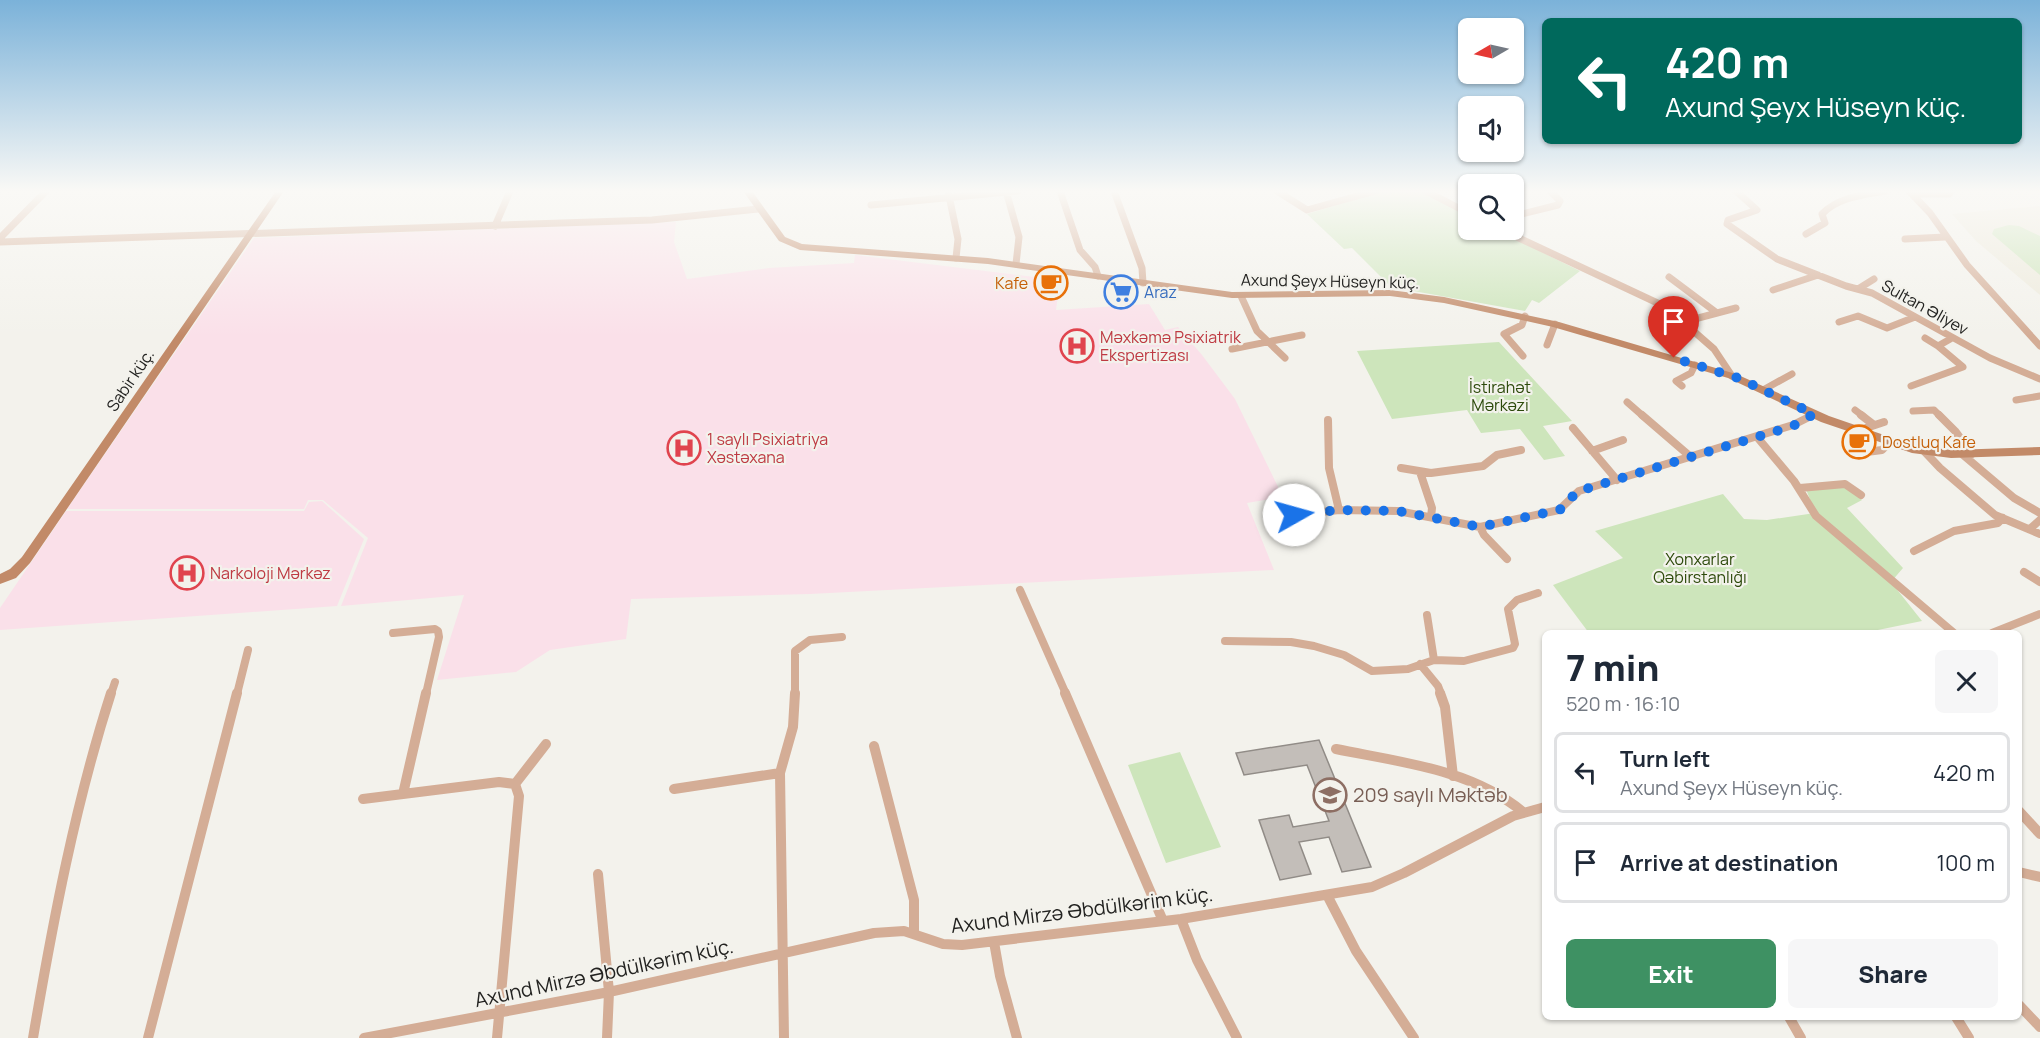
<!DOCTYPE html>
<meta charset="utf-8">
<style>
body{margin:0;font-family:Manrope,sans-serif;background:#f6f6f7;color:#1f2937;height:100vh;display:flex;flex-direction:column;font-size:22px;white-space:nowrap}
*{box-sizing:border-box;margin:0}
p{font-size:20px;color:#747a83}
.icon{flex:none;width:33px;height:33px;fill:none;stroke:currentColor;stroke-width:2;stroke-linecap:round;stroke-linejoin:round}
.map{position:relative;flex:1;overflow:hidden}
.sheet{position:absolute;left:1542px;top:630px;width:480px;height:390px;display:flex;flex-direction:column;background:#fff;border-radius:9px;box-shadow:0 2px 4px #0004}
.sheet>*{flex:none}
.hud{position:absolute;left:1542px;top:18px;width:480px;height:126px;border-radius:9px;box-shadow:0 2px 4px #0004;background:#00695c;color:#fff;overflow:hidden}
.needle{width:39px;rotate:261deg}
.controls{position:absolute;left:1458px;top:18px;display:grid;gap:12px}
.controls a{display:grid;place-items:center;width:66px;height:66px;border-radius:9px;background:#fff;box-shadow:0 2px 4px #0004;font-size:30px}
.pin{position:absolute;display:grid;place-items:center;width:51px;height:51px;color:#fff;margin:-62px -26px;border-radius:50% 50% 50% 0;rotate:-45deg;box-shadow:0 0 6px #0007}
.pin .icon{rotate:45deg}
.me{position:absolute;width:66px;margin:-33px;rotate:83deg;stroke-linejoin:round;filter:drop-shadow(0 0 4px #0008)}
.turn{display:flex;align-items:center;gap:21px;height:126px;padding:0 24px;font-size:27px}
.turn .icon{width:78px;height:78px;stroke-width:2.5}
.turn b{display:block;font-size:42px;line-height:51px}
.round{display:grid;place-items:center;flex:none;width:63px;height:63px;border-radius:9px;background:#f6f6f7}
.summary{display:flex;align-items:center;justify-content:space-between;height:102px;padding:0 24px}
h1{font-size:36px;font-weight:800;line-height:45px}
.cta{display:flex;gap:12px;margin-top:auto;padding:12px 24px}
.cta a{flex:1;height:69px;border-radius:9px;background:#3e9163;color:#fff;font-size:24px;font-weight:800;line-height:69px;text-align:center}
.cta a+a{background:#f6f6f7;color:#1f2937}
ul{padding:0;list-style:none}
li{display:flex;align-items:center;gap:18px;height:81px;margin:0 12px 9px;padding:0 12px;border:3px solid #e0e1e3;border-radius:9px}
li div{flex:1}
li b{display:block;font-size:22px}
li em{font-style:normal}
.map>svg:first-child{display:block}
.built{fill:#edeadc}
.medical{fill:#fae0e9}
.green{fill:#cde5bb}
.building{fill:#c3beb9;stroke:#918c87;stroke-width:1.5}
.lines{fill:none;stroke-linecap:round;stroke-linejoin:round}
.street-far2{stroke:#d4ad96;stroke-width:7}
.street-far1{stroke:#d4ad96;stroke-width:8}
.street{stroke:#d4ad96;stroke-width:10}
.secondary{fill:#c28a68;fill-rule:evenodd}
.route{stroke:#1a73e8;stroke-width:10;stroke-dasharray:0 18}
.labels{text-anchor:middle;stroke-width:4.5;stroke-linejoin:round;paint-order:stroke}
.street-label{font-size:16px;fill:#232321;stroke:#f3f2ec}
.food-label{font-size:16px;fill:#c56008;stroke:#f3f2ec;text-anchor:end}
.shop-label{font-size:16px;fill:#366cbe;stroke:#f3f2ec;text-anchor:start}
.health-label{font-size:16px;fill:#be3a42;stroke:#f3f2ec;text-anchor:start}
.park-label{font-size:16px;fill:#2d4a0b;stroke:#f3f2ec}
.near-education-label{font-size:20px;fill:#785e54;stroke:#f3f2ec;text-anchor:start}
.near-street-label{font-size:20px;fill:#232321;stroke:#f3f2ec}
</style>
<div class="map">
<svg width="2040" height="1038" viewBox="0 0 2040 1038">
<rect width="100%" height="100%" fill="#f3f2ec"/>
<!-- built -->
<path class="built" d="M 2040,206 L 2040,295 L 1976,241 L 1952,214 Z"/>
<!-- medical -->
<path class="medical" d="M 676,222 L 674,242 L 687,279 L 769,268 L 854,263 L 855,255 L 1060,280 L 1056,310 L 1149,304 L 1165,330 L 1178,327 L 1202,355 L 1235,399 L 1283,497 L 1247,503 L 1274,570 L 810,594 L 631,599 L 626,639 L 550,650 L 516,672 L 437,680 L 464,595 L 341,606 L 368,538 L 323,500 L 308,500 L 304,509 L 67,509 L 254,238 Z
M 322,501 L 364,539 L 337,606 L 0,630 L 0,608 L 66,511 L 304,511 L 309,502 Z"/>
<!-- green -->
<path class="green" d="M 1383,191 L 1420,191 L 1468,215 L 1468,230 L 1497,230 L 1580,271 L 1539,303 L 1532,300 L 1525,311 L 1391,287 L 1352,248 L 1344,249 L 1307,214 Z
M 2009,225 L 2019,226 L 2040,236 L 2040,275 L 1992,234 L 1994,229 Z
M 1499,342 L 1572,421 L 1543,426 L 1565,456 L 1544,460 L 1520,429 L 1481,433 L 1467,410 L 1392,419 L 1357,351 Z
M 1847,486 L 1862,500 L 1847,508 L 1903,568 L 1891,582 L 1922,621 L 1863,633 L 1589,633 L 1553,585 L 1623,558 L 1595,531 L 1723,494 L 1744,519 L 1767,520 L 1815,513 L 1806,489 Z
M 1180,752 L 1221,847 L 1166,863 L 1128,765 Z"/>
<!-- building -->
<path class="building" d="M 1319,740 L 1371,867 L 1342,872 L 1329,837 L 1299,842 L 1311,874 L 1280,880 L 1259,820 L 1289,815 L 1293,827 L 1329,821 L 1307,765 L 1244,775 L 1236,753 Z"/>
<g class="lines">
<!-- street-far2 -->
<path class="street-far2" d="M 948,191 L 958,239 L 956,258
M 1006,191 L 1019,237 L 1016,264
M 1060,191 L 1080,250 L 1095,267 L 1098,276
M 1114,191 L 1142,268 L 1143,283
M 1277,191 L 1307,210 L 1375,191
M 1426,191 L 1468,213
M 1736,191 L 1757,210 L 1728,220 L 1727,224 L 1777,259 L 1846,286 L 1872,293 L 1990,358 L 2040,379
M 1909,191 L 1930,213 L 1967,265 L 2040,346
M 1913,194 L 1949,194 L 1951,191
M 871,205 L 1018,191
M 1514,216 L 1558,205 L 1560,201 L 1550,191
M 495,226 L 510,191
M 1502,230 L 1666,307 L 1714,349 L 1732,376
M 1806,234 L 1825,223 L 1822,214 C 1838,197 1863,195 1885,191
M 0,238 L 46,191
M 1905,239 L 1945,237
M 0,242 L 652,220 L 758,209
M 1669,277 L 1717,313
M 1858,289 L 1874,279
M 1773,290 L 1818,275
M 1241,296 L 1257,331 L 1285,358
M 1687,321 L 1736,308
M 1839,322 L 1858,316 L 1887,328 L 1915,317
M 1925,338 L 1938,346
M 1547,345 L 1555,324
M 1232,349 L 1302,335
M 1523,356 L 1504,334 L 1522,325 L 1525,316
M 1682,386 L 1676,381 L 1691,373 L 1695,365
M 1911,386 L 1963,367 L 1938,346 L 1952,338
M 1763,390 L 1792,374
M 2016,400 L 2040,396
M 1627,402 L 1643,416
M 1855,410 L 1863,416
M 1913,411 L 1934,410 L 1940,416
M 1810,416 L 1814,414"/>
<!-- street-far1 -->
<path class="street-far1" d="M 1642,415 L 1692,458
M 1861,415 L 1874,425
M 1939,415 L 1955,431 L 1972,454
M 1328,420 L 1329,468 L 1339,510
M 1573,428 L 1617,480
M 1861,432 L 1863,429 L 1884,422
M 1757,437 L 1794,481 L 1816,516 L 1954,633
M 1592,451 L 1623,440
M 1924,451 L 1940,468 L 1995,515 L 2040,534
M 1859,453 L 1882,450 L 1890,442
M 1962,454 L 2014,498 L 2040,513
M 1401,468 L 1431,473 L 1483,466 L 1497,455 L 1521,450
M 1420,472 L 1432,508 L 1431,517
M 1800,488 L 1845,484 L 1861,495
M 1295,515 L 1339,510 L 1398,511 L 1480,527 L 1559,510 L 1579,491 L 1793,425 L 1813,415
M 1480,527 L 1484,535 L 1507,559
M 2031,528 L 2040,520
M 1914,551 L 1954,531 L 1998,523 L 2003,518
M 2024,572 L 2040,582
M 1020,590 L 1066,694
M 1427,615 L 1434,660
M 393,633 L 435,629 L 438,631 L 439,637 L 426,694
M 1992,633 L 2040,614
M 1225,641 L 1291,642 L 1314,646 L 1344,655 L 1372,671 L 1408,669 L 1434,660 L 1464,661 L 1513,648 L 1515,644 L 1508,609 L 1517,600 L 1538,593
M 1420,664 L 1438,686 L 1441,694
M 111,694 L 115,682
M 237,694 L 248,650
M 795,694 L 795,651 L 810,640 L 842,637"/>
<!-- street -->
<path class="street" d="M 1065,693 L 1163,921
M 1440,693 L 1445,707 L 1453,776
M 874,746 L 914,900 L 914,934
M 1336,749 C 1400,762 1471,769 1523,812
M 515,784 L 546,744
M 674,789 L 780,773
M 403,794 L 426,693
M 363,799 L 499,782 L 515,784 L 519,796 L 497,1038
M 2019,811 L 2040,834
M 2019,872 L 2040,877
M 598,874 L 609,992 L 607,1038
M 1327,895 L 1356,951 L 1414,1038
M 1181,919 L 1197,960 L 1237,1038
M 994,942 L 1000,976 L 1017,1038
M 2019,1005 L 2040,1027
M 1789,1017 L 1801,1038
M 1956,1017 L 1969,1038
M 33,1038 C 53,921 75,805 111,693
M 148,1038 L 237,693
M 364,1038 L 609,992 L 874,933 L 904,931 L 943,944 L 962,945 L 1181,919 L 1372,887 L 1404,873 L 1513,816 L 1545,807
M 784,1038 L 780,773 L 793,727 L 795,693"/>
<!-- secondary -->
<path class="secondary" d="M 276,191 L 284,191 L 30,563 L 16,578 L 0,584 L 0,574 L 10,569 L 22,557 Z
M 743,191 L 752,191 L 785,237 L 802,244 L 988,258 L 1232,292 L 1390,290 L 1444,297 L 1559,322 L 1736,374 L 1829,416 L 1913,445 L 1951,450 L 2040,447 L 2040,455 L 1951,458 L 1912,453 L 1821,422 L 1728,378 L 1553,327 L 1444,303 L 1390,296 L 1232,298 L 988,264 L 800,250 L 779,241 Z"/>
</g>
<!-- sky -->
<linearGradient id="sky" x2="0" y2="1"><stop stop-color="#7bb2d9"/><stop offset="0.57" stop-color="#faf9f6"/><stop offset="1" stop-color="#faf9f6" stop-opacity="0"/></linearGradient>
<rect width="2040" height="336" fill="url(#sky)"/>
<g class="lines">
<!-- route -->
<path class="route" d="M 1294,515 L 1339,510 L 1398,511 L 1480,527 L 1559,510 C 1568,506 1570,496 1579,491 L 1793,426 L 1814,414 L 1738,378 L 1674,358"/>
</g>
<!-- icons -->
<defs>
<g id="cafe-ring" transform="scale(1.725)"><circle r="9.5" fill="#f3f2ec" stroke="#e8710a" stroke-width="1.5"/><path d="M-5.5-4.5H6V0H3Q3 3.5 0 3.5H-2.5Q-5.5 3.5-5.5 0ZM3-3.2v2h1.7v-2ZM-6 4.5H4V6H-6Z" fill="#e8710a"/></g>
<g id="supermarket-ring" transform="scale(1.725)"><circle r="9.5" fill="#f3f2ec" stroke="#3f7fe0" stroke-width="1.5"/><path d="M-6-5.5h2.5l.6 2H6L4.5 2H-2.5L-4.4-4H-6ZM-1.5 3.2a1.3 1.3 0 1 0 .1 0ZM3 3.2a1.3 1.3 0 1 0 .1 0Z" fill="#3f7fe0"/></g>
<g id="hospital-ring" transform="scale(1.725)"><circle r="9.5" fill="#f3f2ec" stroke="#e0444e" stroke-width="1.5"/><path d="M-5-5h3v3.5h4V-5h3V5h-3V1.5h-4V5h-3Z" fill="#e0444e"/></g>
<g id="school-ring" transform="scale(1.725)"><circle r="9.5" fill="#f3f2ec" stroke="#8d6e63" stroke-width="1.5"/><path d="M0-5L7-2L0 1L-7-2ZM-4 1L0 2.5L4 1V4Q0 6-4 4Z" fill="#8d6e63"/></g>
</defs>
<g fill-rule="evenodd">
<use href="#cafe-ring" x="1051" y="283"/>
<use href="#supermarket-ring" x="1121" y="292"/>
<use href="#hospital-ring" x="1077" y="346"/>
<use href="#cafe-ring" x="1859" y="442"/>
<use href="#hospital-ring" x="684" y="448"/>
<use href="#hospital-ring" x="187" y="573"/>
<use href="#school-ring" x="1330" y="795"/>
</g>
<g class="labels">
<!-- street labels -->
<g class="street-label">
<text transform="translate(1330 281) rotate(1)" y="6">Axund Şeyx Hüseyn küç.</text>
<text transform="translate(1925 307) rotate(29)" y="6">Sultan Əliyev</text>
<text transform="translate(130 380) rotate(-56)" y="6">Sabir küç.</text>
</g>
<!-- food labels -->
<g class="food-label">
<text x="1028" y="289">Kafe</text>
<text x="1882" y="448" text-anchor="start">Dostluq Kafe</text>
</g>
<!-- shop labels -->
<g class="shop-label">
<text x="1144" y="298">Araz</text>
</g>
<!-- health labels -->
<g class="health-label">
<text x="1100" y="343">Məxkəmə Psixiatrik<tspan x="1100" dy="18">Ekspertizası</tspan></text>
<text x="707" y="445">1 saylı Psixiatriya<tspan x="707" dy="18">Xəstəxana</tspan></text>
<text x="210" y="579">Narkoloji Mərkəz</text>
</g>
<!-- park labels -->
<g class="park-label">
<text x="1500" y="393">İstirahət<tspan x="1500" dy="18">Mərkəzi</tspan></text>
<text x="1700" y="565">Xonxarlar<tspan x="1700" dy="18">Qəbirstanlığı</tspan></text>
</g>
<!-- near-education labels -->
<g class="near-education-label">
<text x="1353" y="802">209 saylı Məktəb</text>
</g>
<!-- near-street labels -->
<g class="near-street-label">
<text transform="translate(1082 910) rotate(-7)" y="7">Axund Mirzə Əbdülkərim küç.</text>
<text transform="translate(604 973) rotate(-12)" y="7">Axund Mirzə Əbdülkərim küç.</text>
</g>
</g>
</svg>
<div class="controls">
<a><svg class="needle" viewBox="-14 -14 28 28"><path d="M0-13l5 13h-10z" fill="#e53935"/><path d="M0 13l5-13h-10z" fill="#747a83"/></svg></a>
<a><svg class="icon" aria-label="sound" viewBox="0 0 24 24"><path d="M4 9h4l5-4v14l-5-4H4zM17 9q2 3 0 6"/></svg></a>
<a><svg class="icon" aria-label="search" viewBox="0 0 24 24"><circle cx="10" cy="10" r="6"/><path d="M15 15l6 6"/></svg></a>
</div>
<div class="pin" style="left:1674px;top:358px;background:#d93025"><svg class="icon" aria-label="arrive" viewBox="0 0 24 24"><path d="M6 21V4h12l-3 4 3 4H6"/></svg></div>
<svg class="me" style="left:1294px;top:515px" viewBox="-20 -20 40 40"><circle r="19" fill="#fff"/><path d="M0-13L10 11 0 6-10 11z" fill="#1a73e8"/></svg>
<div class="hud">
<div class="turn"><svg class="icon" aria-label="left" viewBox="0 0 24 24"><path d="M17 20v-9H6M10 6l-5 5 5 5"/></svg><div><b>420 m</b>Axund Şeyx Hüseyn küç.</div></div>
</div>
<section class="sheet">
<div class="summary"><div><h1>7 min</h1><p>520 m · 16:10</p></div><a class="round"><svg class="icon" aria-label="close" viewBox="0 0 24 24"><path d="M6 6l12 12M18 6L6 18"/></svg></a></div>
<ul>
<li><svg class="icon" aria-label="left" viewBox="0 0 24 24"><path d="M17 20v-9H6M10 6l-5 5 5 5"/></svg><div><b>Turn left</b><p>Axund Şeyx Hüseyn küç.</p></div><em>420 m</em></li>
<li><svg class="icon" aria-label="arrive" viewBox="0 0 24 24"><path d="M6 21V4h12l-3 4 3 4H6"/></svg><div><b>Arrive at destination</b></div><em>100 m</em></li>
</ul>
<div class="cta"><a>Exit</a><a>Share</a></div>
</section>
</div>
